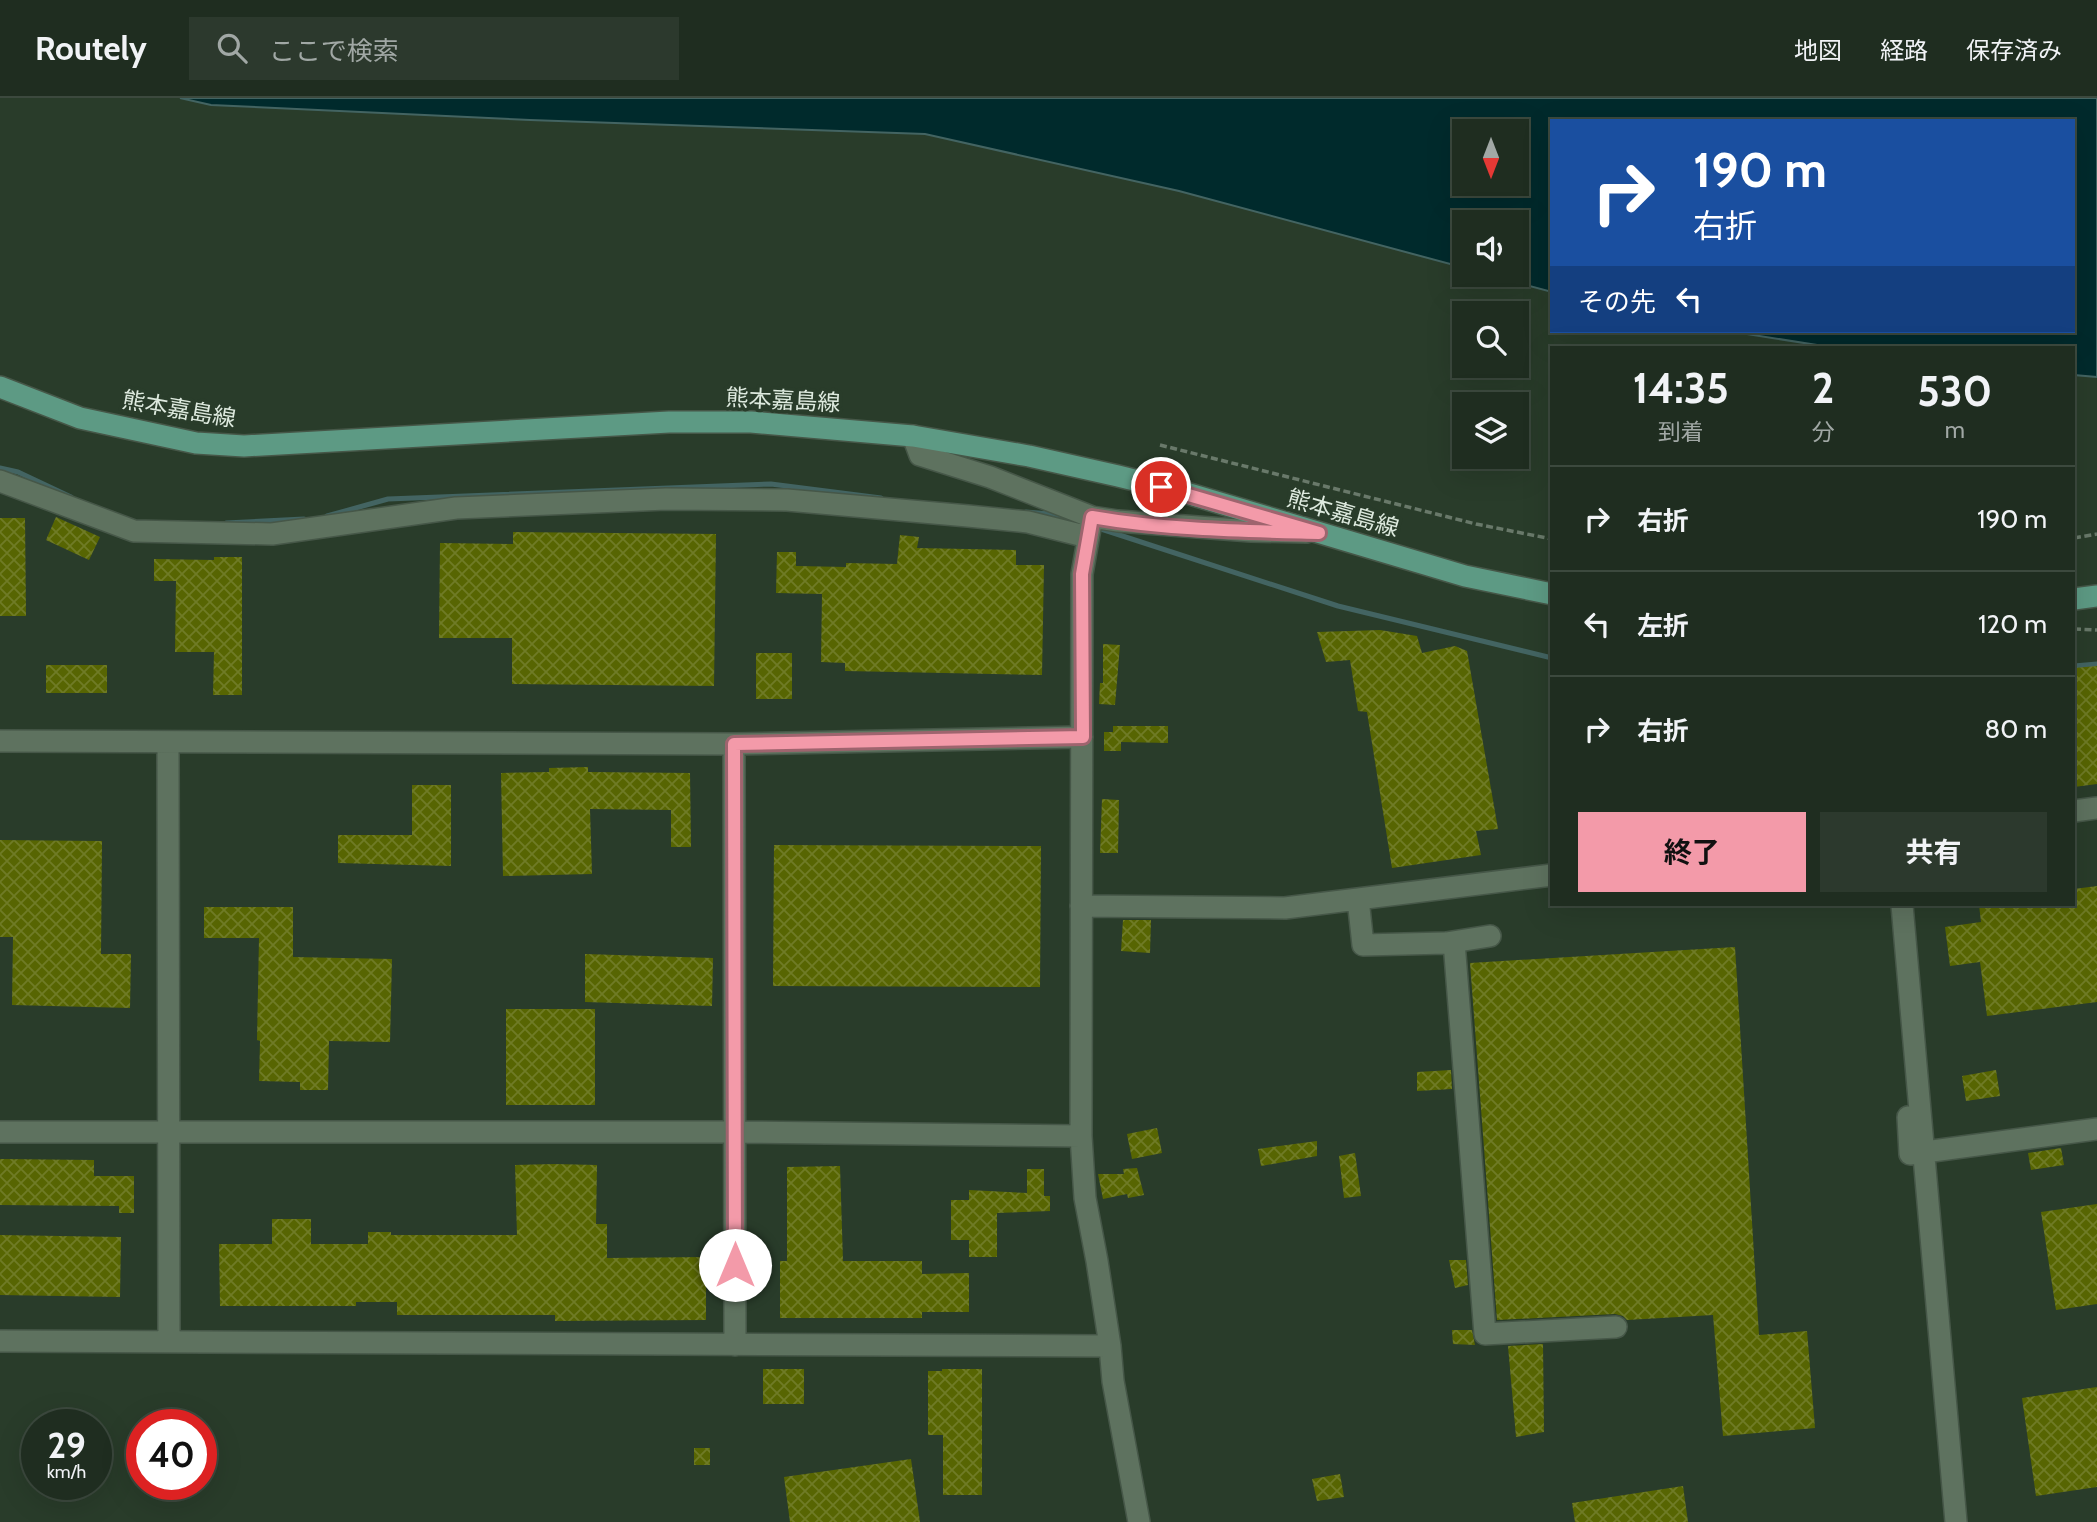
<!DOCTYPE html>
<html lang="ja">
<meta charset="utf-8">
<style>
body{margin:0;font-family:Cabin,"Noto Sans JP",sans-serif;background:#2c392d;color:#f1f3f6;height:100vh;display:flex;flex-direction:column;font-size:26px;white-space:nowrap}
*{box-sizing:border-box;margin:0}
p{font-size:23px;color:#a1a8a5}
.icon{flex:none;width:38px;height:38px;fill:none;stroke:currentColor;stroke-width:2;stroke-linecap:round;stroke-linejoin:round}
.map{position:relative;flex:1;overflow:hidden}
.drawer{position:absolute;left:1550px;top:248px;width:525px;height:560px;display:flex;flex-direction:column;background:#1f2d20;border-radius:0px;box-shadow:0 7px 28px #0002,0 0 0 2px #3c493e}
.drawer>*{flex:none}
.top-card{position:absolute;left:1550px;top:21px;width:525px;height:214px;border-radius:0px;box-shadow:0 7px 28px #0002,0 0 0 2px #3c493e;background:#1a4fa0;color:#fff;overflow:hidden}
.needle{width:46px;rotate:180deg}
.controls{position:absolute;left:1452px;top:21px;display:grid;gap:14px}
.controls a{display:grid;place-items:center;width:77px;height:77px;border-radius:0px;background:#1f2d20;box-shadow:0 7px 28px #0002,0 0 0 2px #3c493e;font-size:35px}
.speed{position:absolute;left:21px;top:1311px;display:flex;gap:14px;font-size:35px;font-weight:700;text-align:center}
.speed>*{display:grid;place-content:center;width:91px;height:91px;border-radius:50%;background:#1f2d20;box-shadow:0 7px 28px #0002,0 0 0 2px #3c493e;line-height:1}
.speed small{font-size:18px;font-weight:400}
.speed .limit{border:10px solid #d22;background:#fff;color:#111}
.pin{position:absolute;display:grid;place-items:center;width:60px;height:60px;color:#fff;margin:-30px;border:4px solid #fff;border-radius:50%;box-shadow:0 2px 7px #0007}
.me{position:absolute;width:77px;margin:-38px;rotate:0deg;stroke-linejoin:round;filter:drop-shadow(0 0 5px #0008)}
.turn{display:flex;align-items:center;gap:24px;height:147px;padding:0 28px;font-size:32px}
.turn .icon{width:91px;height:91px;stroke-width:2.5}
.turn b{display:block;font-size:49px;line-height:60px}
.then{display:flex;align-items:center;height:66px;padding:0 28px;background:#0003;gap:14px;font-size:26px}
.eta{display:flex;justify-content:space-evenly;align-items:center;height:119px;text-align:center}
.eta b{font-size:42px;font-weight:700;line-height:49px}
.button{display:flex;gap:14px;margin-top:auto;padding:14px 28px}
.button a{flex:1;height:80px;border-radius:0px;background:#f39aa9;color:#111;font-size:28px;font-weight:700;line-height:80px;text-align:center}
.button a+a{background:#2c392d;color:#f1f3f6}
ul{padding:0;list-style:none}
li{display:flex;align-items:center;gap:21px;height:105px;padding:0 28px;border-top:2px solid #3c493e}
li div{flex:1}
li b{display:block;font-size:26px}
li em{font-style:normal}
header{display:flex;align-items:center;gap:42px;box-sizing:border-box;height:98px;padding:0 35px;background:#1f2d20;border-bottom:2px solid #3c493e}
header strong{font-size:33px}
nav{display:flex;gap:38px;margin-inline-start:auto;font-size:24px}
.search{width:490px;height:63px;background:#2c392d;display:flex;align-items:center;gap:18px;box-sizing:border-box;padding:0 24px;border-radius:0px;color:#a1a8a5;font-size:26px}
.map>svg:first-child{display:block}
.water{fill:#002a2c;stroke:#436462;stroke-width:2;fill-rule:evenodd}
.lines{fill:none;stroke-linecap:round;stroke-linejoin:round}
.stream{stroke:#436462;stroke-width:5}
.building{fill:url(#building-cross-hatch)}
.minor-casing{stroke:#465748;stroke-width:24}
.major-casing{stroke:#465748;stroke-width:24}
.path{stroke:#69796a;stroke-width:3.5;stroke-dasharray:7 3.5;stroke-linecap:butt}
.minor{stroke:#5e725f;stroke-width:21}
.major{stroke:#5d9a84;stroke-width:21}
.route-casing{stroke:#9e646e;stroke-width:18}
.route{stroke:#f39aa9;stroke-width:12}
.labels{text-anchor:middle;stroke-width:7;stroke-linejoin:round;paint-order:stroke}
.street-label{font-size:23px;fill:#deeadf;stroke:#293c2a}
</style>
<header>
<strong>Routely</strong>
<div class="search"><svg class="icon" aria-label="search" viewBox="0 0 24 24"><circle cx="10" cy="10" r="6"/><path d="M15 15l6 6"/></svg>ここで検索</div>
<nav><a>地図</a><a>経路</a><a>保存済み</a></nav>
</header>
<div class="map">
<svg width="2097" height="1424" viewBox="0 0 2097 1424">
<defs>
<pattern id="building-cross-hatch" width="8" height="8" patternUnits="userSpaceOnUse" patternTransform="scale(1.75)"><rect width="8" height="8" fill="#576502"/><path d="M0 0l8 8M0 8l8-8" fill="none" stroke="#6f7b26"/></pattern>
</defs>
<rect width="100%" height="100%" fill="#293c2a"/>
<!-- water -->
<path class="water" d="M 180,0 L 2097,0 L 2097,279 L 2074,277 L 2074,250 L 1836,250 L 1728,233 L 2074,233 L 2074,23 L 1552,23 L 1552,194 L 1489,177 L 1517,177 L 1517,124 L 1465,124 L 1465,170 L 1179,93 L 925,36 L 530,22 L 211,7 ZM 1465,33 L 1517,33 L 1517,86 L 1465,86 Z"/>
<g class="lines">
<!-- stream -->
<path class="stream" d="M 0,370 L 18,374 L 71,399
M 1026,414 L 1050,416 L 1075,423
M 327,418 L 388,401 L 771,386 L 881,400
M 226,425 L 304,421
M 1098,430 L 1338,508 L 1552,560
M 2074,568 L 2097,566"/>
</g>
<!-- building -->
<path class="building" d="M 56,419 L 100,439 L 89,462 L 46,442 Z
M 0,420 L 25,420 L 26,518 L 0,518 Z
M 513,434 L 716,436 L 714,588 L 512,586 L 512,540 L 439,540 L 440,445 L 513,446 Z
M 900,437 L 919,439 L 917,450 L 1016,452 L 1016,467 L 1044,467 L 1042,577 L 845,573 L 845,565 L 821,564 L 822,496 L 776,495 L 777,454 L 796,454 L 796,468 L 846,469 L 846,465 L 897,466 Z
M 214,459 L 242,459 L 242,597 L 213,597 L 214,554 L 175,554 L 176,483 L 154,483 L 154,461 L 214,462 Z
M 1380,532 L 1417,538 L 1422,555 L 1455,548 L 1467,553 L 1498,731 L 1476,733 L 1481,757 L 1392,770 L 1367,614 L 1358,613 L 1350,562 L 1326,564 L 1317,534 Z
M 1103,546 L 1120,547 L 1115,607 L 1099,606 L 1100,585 L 1103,585 Z
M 756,555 L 792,555 L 792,601 L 756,601 Z
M 46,567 L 107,567 L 107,595 L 46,595 Z
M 2097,568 L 2097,686 L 2074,689 L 2074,570 Z
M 1113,628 L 1168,628 L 1168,645 L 1121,644 L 1121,653 L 1104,653 L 1104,634 L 1113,634 Z
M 588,669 L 588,674 L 690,675 L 691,749 L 671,749 L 671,712 L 590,711 L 592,776 L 503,778 L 501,675 L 549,674 L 549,670 Z
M 412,687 L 451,687 L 451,768 L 338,765 L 338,737 L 412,737 Z
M 1102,701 L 1119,702 L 1118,755 L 1100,755 Z
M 0,742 L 102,743 L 101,856 L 131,856 L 130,910 L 12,907 L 13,839 L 0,839 Z
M 774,747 L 1041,748 L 1040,889 L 773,888 Z
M 2097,788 L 2097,904 L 1987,918 L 1980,864 L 1950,868 L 1945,829 L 1981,824 L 1979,807 L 2074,807 L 2074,791 Z
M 204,809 L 293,809 L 293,859 L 392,861 L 390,944 L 329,943 L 328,992 L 300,992 L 300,984 L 259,983 L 260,943 L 257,942 L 259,840 L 204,840 Z
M 1123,822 L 1151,822 L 1150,855 L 1121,853 Z
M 1735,849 L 1759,1237 L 1807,1233 L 1815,1330 L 1723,1338 L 1713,1217 L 1627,1222 L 1623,1218 L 1615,1216 L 1497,1222 L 1470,865 Z
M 585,856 L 713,860 L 712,908 L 585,904 Z
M 506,911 L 595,911 L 595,1007 L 506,1007 Z
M 1451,972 L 1452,991 L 1417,993 L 1417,974 Z
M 1996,972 L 2000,998 L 1966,1003 L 1962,978 Z
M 1157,1030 L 1162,1055 L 1132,1061 L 1127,1036 Z
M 1317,1043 L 1317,1058 L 1261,1068 L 1258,1051 Z
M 2061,1050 L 2064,1067 L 2031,1072 L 2028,1055 Z
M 1355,1055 L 1361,1098 L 1344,1100 L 1339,1058 Z
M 0,1061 L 94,1062 L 94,1078 L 134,1078 L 134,1115 L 119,1115 L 119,1108 L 0,1107 Z
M 554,1066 L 597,1067 L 596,1126 L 607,1126 L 607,1160 L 706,1159 L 706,1222 L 555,1223 L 555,1217 L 397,1217 L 397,1204 L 356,1204 L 356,1208 L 220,1208 L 219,1146 L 272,1146 L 272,1121 L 311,1121 L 311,1146 L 368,1146 L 368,1134 L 391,1134 L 391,1137 L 517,1137 L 515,1067 Z
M 840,1068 L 843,1163 L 922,1163 L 922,1176 L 969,1175 L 969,1214 L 922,1214 L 922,1220 L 780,1220 L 780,1163 L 787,1163 L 787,1069 Z
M 1137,1070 L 1144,1097 L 1128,1100 L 1127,1096 L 1103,1101 L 1098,1076 L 1124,1076 L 1123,1071 Z
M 1027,1071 L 1044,1071 L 1044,1098 L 1050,1098 L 1050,1113 L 997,1115 L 997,1159 L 969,1159 L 969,1142 L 951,1142 L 951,1102 L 969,1102 L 969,1092 L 1027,1095 Z
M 2097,1106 L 2097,1206 L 2056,1212 L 2041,1114 Z
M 0,1137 L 121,1139 L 120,1199 L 0,1197 Z
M 1449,1162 L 1466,1162 L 1468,1187 L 1455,1190 Z
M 1452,1232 L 1472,1232 L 1475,1247 L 1453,1246 Z
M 1543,1246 L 1544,1334 L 1516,1339 L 1508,1248 Z
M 763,1271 L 804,1271 L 804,1306 L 763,1306 Z
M 942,1271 L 982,1271 L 982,1397 L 943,1397 L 943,1337 L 928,1337 L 928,1273 L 942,1273 Z
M 2097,1289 L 2097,1389 L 2036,1398 L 2022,1300 Z
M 694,1350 L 710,1350 L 710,1367 L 694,1367 Z
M 911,1361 L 920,1424 L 790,1424 L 784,1379 Z
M 1340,1376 L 1344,1399 L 1317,1403 L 1312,1381 Z
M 1683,1388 L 1688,1424 L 1575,1424 L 1572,1405 Z"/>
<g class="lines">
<!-- minor casing -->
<g class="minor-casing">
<path id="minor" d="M 913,338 L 920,357 L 990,379 L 1092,419 L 1118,423 L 1251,433 L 1306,434
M 0,383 L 134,433 L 272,436 L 456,410 L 666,401 L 787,402 L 968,418 L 1028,424 L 1088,439
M 1092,419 L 1082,476 L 1081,1038 L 1085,1100 L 1097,1163 L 1110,1248 L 1113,1283 L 1139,1424
M 0,643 L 734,646 L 1082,639
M 168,644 L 169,1243
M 734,646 L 735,1247
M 2074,713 L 2097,710
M 1358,801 L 1363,847 L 1446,845 L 1490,838
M 1902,807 L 1956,1424
M 1081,808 L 1285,810 L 1552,777
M 1454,844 L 1485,1236 L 1616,1229
M 1908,1019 L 1910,1056 L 2097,1031
M 0,1034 L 736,1034 L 1081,1038
M 0,1243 L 1110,1248"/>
</g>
<!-- major casing -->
<g class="major-casing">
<path id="major" d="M 0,289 L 80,320 L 196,345 L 244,348 L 669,324 L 751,324 L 913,338 L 1029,358 L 1118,378 L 1183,394 L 1465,478 L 1552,496
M 2074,501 L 2097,498"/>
</g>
<!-- path -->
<path class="path" d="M 1160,347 L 1476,426 L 1552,441
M 2074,440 L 2097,436
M 2074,531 L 2097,532"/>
<!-- minor -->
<use href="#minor" class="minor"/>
<!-- major -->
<use href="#major" class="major"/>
</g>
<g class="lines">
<!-- route casing -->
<g class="route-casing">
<path id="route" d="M 735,1167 L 734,646 L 1083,639 L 1082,476 L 1092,419 C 1166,432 1243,433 1319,435 L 1161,389"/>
</g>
<!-- route -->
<use href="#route" class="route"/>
</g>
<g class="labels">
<!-- street labels -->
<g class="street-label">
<text transform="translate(783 302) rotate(3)" y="8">熊本嘉島線</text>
<text transform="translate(179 311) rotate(10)" y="8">熊本嘉島線</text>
<text transform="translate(1343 415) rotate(16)" y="8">熊本嘉島線</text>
</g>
</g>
</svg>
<div class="controls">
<a><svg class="needle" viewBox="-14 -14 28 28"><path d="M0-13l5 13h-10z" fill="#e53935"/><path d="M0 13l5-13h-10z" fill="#a1a8a5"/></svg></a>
<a><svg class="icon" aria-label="sound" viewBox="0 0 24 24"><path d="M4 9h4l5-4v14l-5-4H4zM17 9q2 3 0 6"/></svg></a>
<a><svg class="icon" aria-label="search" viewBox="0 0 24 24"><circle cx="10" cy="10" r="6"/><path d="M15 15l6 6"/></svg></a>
<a><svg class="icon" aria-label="layers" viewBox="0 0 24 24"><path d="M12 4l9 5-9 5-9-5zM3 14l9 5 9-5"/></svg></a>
</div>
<div class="speed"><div>29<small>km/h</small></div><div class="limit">40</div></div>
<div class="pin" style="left:1161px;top:389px;background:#d93025"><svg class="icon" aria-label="arrive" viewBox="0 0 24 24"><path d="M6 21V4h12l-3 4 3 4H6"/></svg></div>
<svg class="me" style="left:735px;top:1167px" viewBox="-20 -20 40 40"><circle r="19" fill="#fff"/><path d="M0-13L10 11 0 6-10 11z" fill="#f39aa9"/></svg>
<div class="top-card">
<div class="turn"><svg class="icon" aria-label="right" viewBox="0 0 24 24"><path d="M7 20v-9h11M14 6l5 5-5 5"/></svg><div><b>190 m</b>右折</div></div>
<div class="then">その先<svg class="icon" aria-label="left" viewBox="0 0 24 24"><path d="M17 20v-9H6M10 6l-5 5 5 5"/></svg></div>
</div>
<section class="drawer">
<div class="eta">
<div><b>14:35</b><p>到着</p></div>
<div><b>2</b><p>分</p></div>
<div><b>530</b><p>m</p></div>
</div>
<ul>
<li><svg class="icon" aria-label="right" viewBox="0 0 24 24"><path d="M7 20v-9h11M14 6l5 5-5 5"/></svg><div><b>右折</b></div><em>190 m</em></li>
<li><svg class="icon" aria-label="left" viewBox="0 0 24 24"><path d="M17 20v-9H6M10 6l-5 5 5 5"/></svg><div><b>左折</b></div><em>120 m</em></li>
<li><svg class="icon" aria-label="right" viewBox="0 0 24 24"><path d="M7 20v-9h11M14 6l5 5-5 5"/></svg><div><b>右折</b></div><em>80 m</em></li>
</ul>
<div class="button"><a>終了</a><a>共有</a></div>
</section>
</div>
